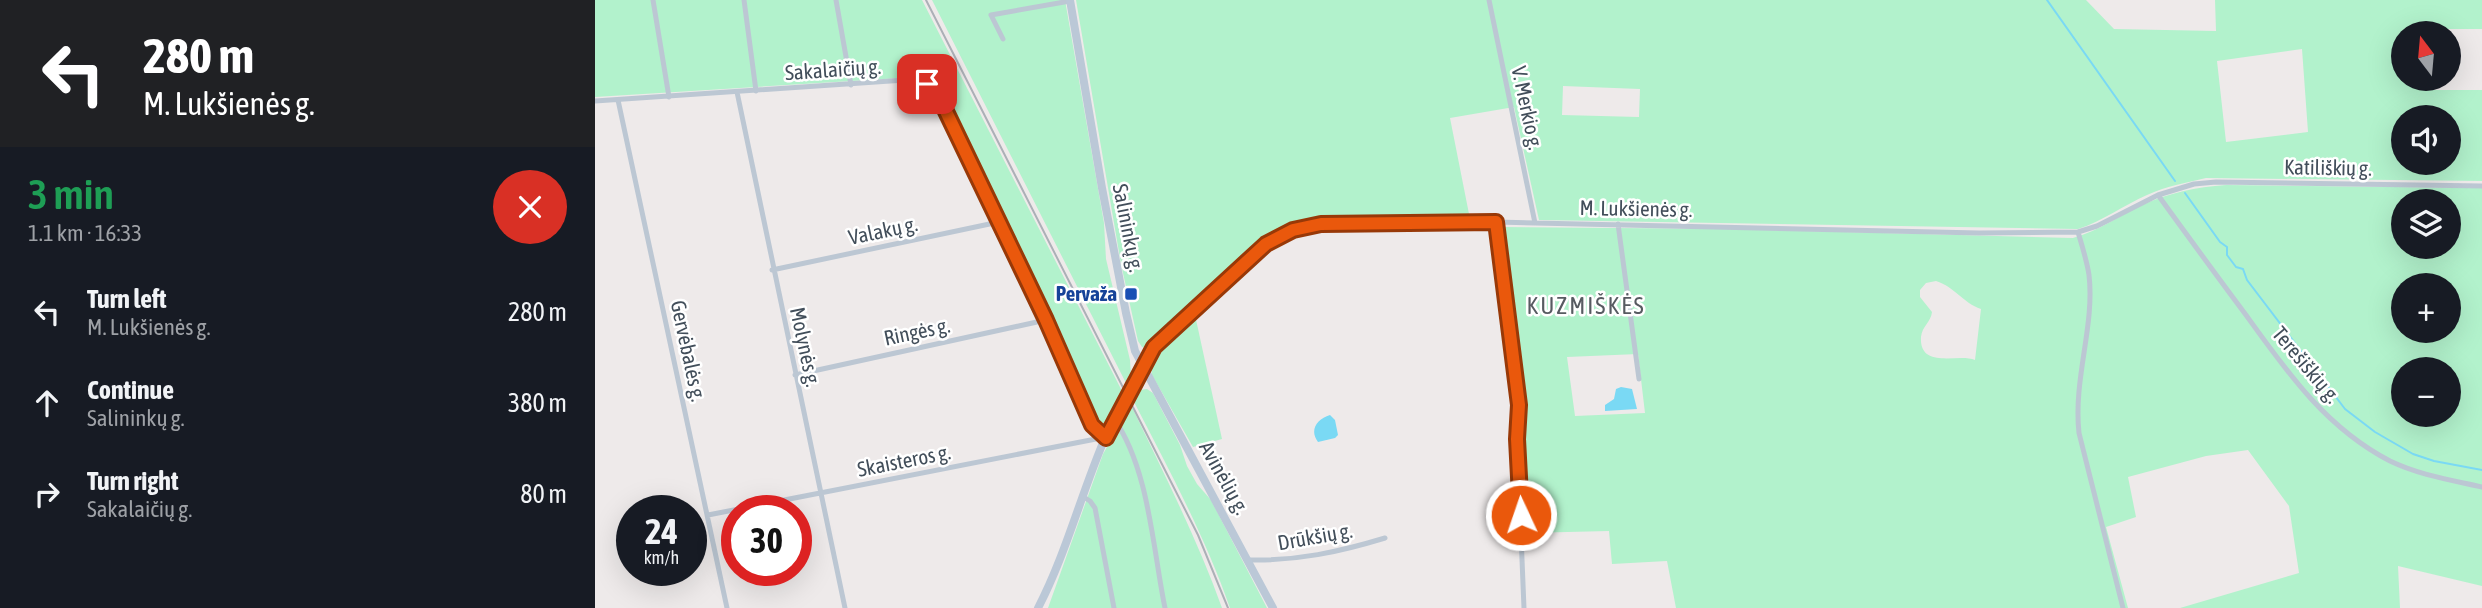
<!DOCTYPE html>
<meta charset="utf-8">
<style>
body{margin:0;font-family:"Asap Condensed",sans-serif;background:#20242c;color:#f1f3f6;height:100vh;display:flex;flex-direction:column;font-size:26px;white-space:nowrap}
*{box-sizing:border-box;margin:0}
p{font-size:23px;color:#9ea1a6}
.icon{flex:none;width:38px;height:38px;fill:none;stroke:currentColor;stroke-width:2;stroke-linecap:round;stroke-linejoin:round}
.map{position:relative;flex:1;overflow:hidden}
.details{display:flex;flex-direction:column;background:#171b24;width:595px}
.details>*{flex:none}
.top-card{background:#202124;color:#fff;overflow:hidden}
.needle{width:46px;rotate:344deg}
.tools{position:absolute;left:1796px;top:21px;display:grid;gap:14px}
.tools a{display:grid;place-items:center;width:70px;height:70px;border-radius:50%;background:#171b24;box-shadow:0 7px 28px #0002;font-size:35px}
.speed{position:absolute;left:21px;top:495px;display:flex;gap:14px;font-size:35px;font-weight:700;text-align:center}
.speed>*{display:grid;place-content:center;width:91px;height:91px;border-radius:50%;background:#171b24;box-shadow:0 7px 28px #0002;line-height:1}
.speed small{font-size:18px;font-weight:400}
.speed .limit{border:10px solid #d22;background:#fff;color:#111}
.pin{position:absolute;display:grid;place-items:center;width:60px;height:60px;color:#fff;margin:-30px;border-radius:14px;box-shadow:0 4px 10px #0006}
.me{position:absolute;width:77px;margin:-38px;rotate:357deg;stroke-linejoin:round;filter:drop-shadow(0 0 5px #0008)}
.turn{display:flex;align-items:center;gap:24px;height:147px;padding:0 28px;font-size:32px}
.turn .icon{width:91px;height:91px;stroke-width:2.5}
.turn b{display:block;font-size:49px;line-height:60px}
.round{display:grid;place-items:center;flex:none;width:74px;height:74px;border-radius:37px;background:#20242c}
.head{display:flex;align-items:center;justify-content:space-between;height:119px;padding:0 28px}
h1{font-size:42px;font-weight:600;line-height:52px;color:#1e9e55}
ul{padding:0;list-style:none}
li{display:flex;align-items:center;gap:21px;height:91px;padding:0 28px}
li div{flex:1}
li b{display:block;font-size:26px}
li em{font-style:normal}
main{display:flex;flex:1;min-height:0}
.map>svg:first-child{display:block}
.green{fill:#b2f2cc;fill-rule:evenodd}
.water{fill:#7ad9f4}
.lines{fill:none;stroke-linecap:round;stroke-linejoin:round}
.stream{stroke:#7ad9f4;stroke-width:2}
.minor{stroke:#bcc7d3;stroke-width:5}
.secondary{stroke:#bbc8d7;stroke-width:8}
.rail{stroke:#acb0b7;stroke-width:2}
.route-casing{stroke:#983908;stroke-width:18}
.route{stroke:#ea580c;stroke-width:12}
.transit-dot{fill:#1a4fb4;stroke:#fff;stroke-width:2.5}
.labels{text-anchor:middle;stroke-width:5;stroke-linejoin:round;paint-order:stroke}
.street-label{font-size:21px;fill:#424e5a;stroke:#fff}
.transit-label{font-size:21px;font-weight:bold;fill:#164399;stroke:#fff;text-anchor:end}
.quarter-label{font-size:24px;letter-spacing:2px;fill:#575b61;stroke:#fff}
</style>
<main>
<section class="details">
<div class="top-card">
<div class="turn"><svg class="icon" aria-label="left" viewBox="0 0 24 24"><path d="M17 20v-9H6M10 6l-5 5 5 5"/></svg><div><b>280 m</b>M. Lukšienės g.</div></div>
</div>
<div class="head"><div><h1>3 min</h1><p>1.1 km · 16:33</p></div><a class="round" style="background:#d93025;color:#fff"><svg class="icon" aria-label="close" viewBox="0 0 24 24"><path d="M6 6l12 12M18 6L6 18"/></svg></a></div>
<ul>
<li><svg class="icon" aria-label="left" viewBox="0 0 24 24"><path d="M17 20v-9H6M10 6l-5 5 5 5"/></svg><div><b>Turn left</b><p>M. Lukšienės g.</p></div><em>280 m</em></li>
<li><svg class="icon" aria-label="ahead" viewBox="0 0 24 24"><path d="M12 20V5M6 11l6-6 6 6"/></svg><div><b>Continue</b><p>Salininkų g.</p></div><em>380 m</em></li>
<li><svg class="icon" aria-label="right" viewBox="0 0 24 24"><path d="M7 20v-9h11M14 6l5 5-5 5"/></svg><div><b>Turn right</b><p>Sakalaičių g.</p></div><em>80 m</em></li>
</ul>
</section>
<div class="map">
<svg width="1887" height="608" viewBox="0 0 1887 608">
<rect width="100%" height="100%" fill="#eeeaea"/>
<!-- green -->
<path class="green" d="M 0,0 L 327,0 L 528,393 L 513,421 L 505,425 L 501,421 L 338,76 L 0,97 Z
M 337,0 L 470,0 L 509,223 L 511,259 L 535,360 L 536,376 L 532,385 Z
M 481,0 L 1491,0 L 1519,29 L 1621,31 L 1620,0 L 1887,0 L 1887,29 L 1829,29 L 1829,33 L 1808,33 L 1808,79 L 1830,79 L 1831,90 L 1887,90 L 1887,181 L 1611,178 C 1591,183 1571,186 1552,195 C 1529,205 1508,221 1483,229 L 944,220 L 919,107 L 855,118 L 875,219 L 739,219 L 699,226 L 672,238 L 551,348 L 547,347 L 543,341 L 526,264 ZM 1707,49 L 1713,132 L 1631,142 L 1622,61 ZM 968,86 L 1045,89 L 1044,117 L 967,115 ZM 1808,117 L 1853,117 L 1853,163 L 1808,163 Z
M 1631,185 L 1887,188 L 1887,586 L 1803,566 L 1805,608 L 1585,608 L 1704,573 L 1694,506 L 1653,450 L 1611,456 L 1533,477 L 1541,517 L 1511,527 L 1533,608 L 1081,608 L 1072,561 L 1017,564 L 1014,531 L 931,533 L 925,439 L 927,409 L 906,227 L 1140,229 L 1478,238 C 1503,231 1524,216 1547,205 C 1574,193 1601,187 1631,185 ZM 1808,201 L 1853,201 L 1853,247 L 1808,247 ZM 1341,281 C 1360,287 1368,303 1386,309 L 1380,360 C 1364,353 1324,370 1326,337 C 1327,326 1336,322 1337,312 L 1325,297 L 1325,290 L 1331,283 ZM 1808,285 L 1853,285 L 1853,331 L 1808,331 ZM 1043,354 L 1050,413 L 980,416 L 972,357 ZM 1808,369 L 1853,369 L 1853,415 L 1808,415 Z
M 600,315 L 627,439 L 598,447 L 557,375 C 552,349 583,331 600,315 Z
M 552,389 L 558,393 L 585,445 L 592,466 L 602,484 L 616,500 L 672,608 L 635,608 C 610,536 573,468 538,400 L 545,390 Z
M 536,405 C 568,472 602,538 627,608 L 453,608 L 508,454 Z"/>
<!-- water -->
<path class="water" d="M 1026,387 L 1037,389 L 1042,409 L 1010,411 L 1010,405 L 1019,399 L 1021,389 Z
M 735,415 L 740,420 L 743,435 L 740,438 L 723,442 C 714,430 722,419 735,415 Z"/>
<g class="lines">
<!-- stream -->
<path class="stream" d="M 1452,0 L 1580,181
M 1590,193 L 1625,242 L 1632,247 L 1632,255 L 1641,267 L 1648,269 L 1652,280 L 1750,409 L 1780,432 L 1818,454 L 1839,461 L 1887,470"/>
<!-- minor -->
<path class="minor" d="M 58,0 L 74,97
M 149,0 L 161,91
M 241,0 L 256,85
M 894,0 L 940,223
M 408,39 L 396,15 L 475,1
M 142,92 L 250,608
M 23,100 L 132,608
M 0,101 L 310,80 L 332,84 L 345,99 L 451,320 L 497,425 L 511,437
M 1563,195 C 1592,235 1621,275 1651,315 C 1692,372 1731,428 1795,461 C 1824,475 1856,480 1887,487
M 901,222 L 924,405 L 922,438 L 929,608
M 1023,224 L 1044,379
M 1483,232 C 1487,246 1492,261 1494,275 C 1500,326 1478,379 1484,433 L 1528,608
M 177,270 L 404,222
M 547,366 L 559,347 L 671,244 L 698,230 L 726,224 L 901,222 L 1384,233 L 1483,232 L 1502,226 L 1563,195 L 1599,184 L 1621,182 L 1887,186
M 200,375 L 451,320
M 519,419 C 554,468 558,550 570,608
M 487,496 L 495,501 L 500,508 L 519,608
M 113,515 L 511,437
M 654,560 C 702,561 744,552 790,538"/>
<!-- secondary -->
<path class="secondary" d="M 475,0 L 507,188 L 531,313 L 540,351 L 678,608
M 443,608 C 471,554 486,494 510,438 C 521,413 537,392 547,366"/>
<!-- rail -->
<path class="rail" d="M 331,0 L 603,535 L 633,608"/>
</g>
<g class="lines">
<!-- route casing -->
<g class="route-casing">
<path id="route" d="M 332,84 L 345,99 L 451,320 L 497,425 L 511,438 L 559,347 L 671,244 L 698,230 L 726,224 L 901,222 L 924,405 L 922,439 L 926,515"/>
</g>
<!-- route -->
<use href="#route" class="route"/>
</g>
<!-- markers -->
<rect class="transit-dot" x="529" y="287" width="14" height="14" rx="3.5"/>
<g class="labels">
<!-- street labels -->
<g class="street-label">
<text transform="translate(238 70) rotate(-4)" y="7">Sakalaičių g.</text>
<text transform="translate(932 108) rotate(78)" y="7">V. Merkio g.</text>
<text transform="translate(1733 168) rotate(1)" y="7">Katiliškių g.</text>
<text transform="translate(1041 209) rotate(1)" y="7">M. Lukšienės g.</text>
<text transform="translate(533 228) rotate(79)" y="7">Salininkų g.</text>
<text transform="translate(288 231) rotate(-12)" y="7">Valakų g.</text>
<text transform="translate(322 332) rotate(-12)" y="7">Ringės g.</text>
<text transform="translate(210 347) rotate(78)" y="7">Molynės g.</text>
<text transform="translate(93 351) rotate(78)" y="7">Gervėbalės g.</text>
<text transform="translate(1711 365) rotate(50)" y="7">Terešiškių g.</text>
<text transform="translate(309 461) rotate(-11)" y="7">Skaisteros g.</text>
<text transform="translate(629 478) rotate(61)" y="7">Avinėlių g.</text>
<text transform="translate(720 537) rotate(-10)" y="7">Drūkšių g.</text>
</g>
<!-- transit labels -->
<g class="transit-label">
<text x="522" y="301">Pervaža</text>
</g>
<!-- quarter labels -->
<g class="quarter-label">
<text x="991" y="314">KUZMIŠKĖS</text>
</g>
</g>
</svg>
<div class="tools">
<a><svg class="needle" viewBox="-14 -14 28 28"><path d="M0-13l5 13h-10z" fill="#e53935"/><path d="M0 13l5-13h-10z" fill="#9ea1a6"/></svg></a>
<a><svg class="icon" aria-label="sound" viewBox="0 0 24 24"><path d="M4 9h4l5-4v14l-5-4H4zM17 9q2 3 0 6"/></svg></a>
<a><svg class="icon" aria-label="layers" viewBox="0 0 24 24"><path d="M12 4l9 5-9 5-9-5zM3 14l9 5 9-5"/></svg></a>
<a>+</a>
<a>−</a>
</div>
<div class="speed"><div>24<small>km/h</small></div><div class="limit">30</div></div>
<div class="pin" style="left:332px;top:84px;background:#d93025"><svg class="icon" aria-label="arrive" viewBox="0 0 24 24"><path d="M6 21V4h12l-3 4 3 4H6"/></svg></div>
<svg class="me" style="left:926px;top:515px" viewBox="-20 -20 40 40"><circle r="17" fill="#ea580c" stroke="#fff" stroke-width="3"/><path d="M0-11L8 9 0 5-8 9z" fill="#fff"/></svg>
</div>
</main>
